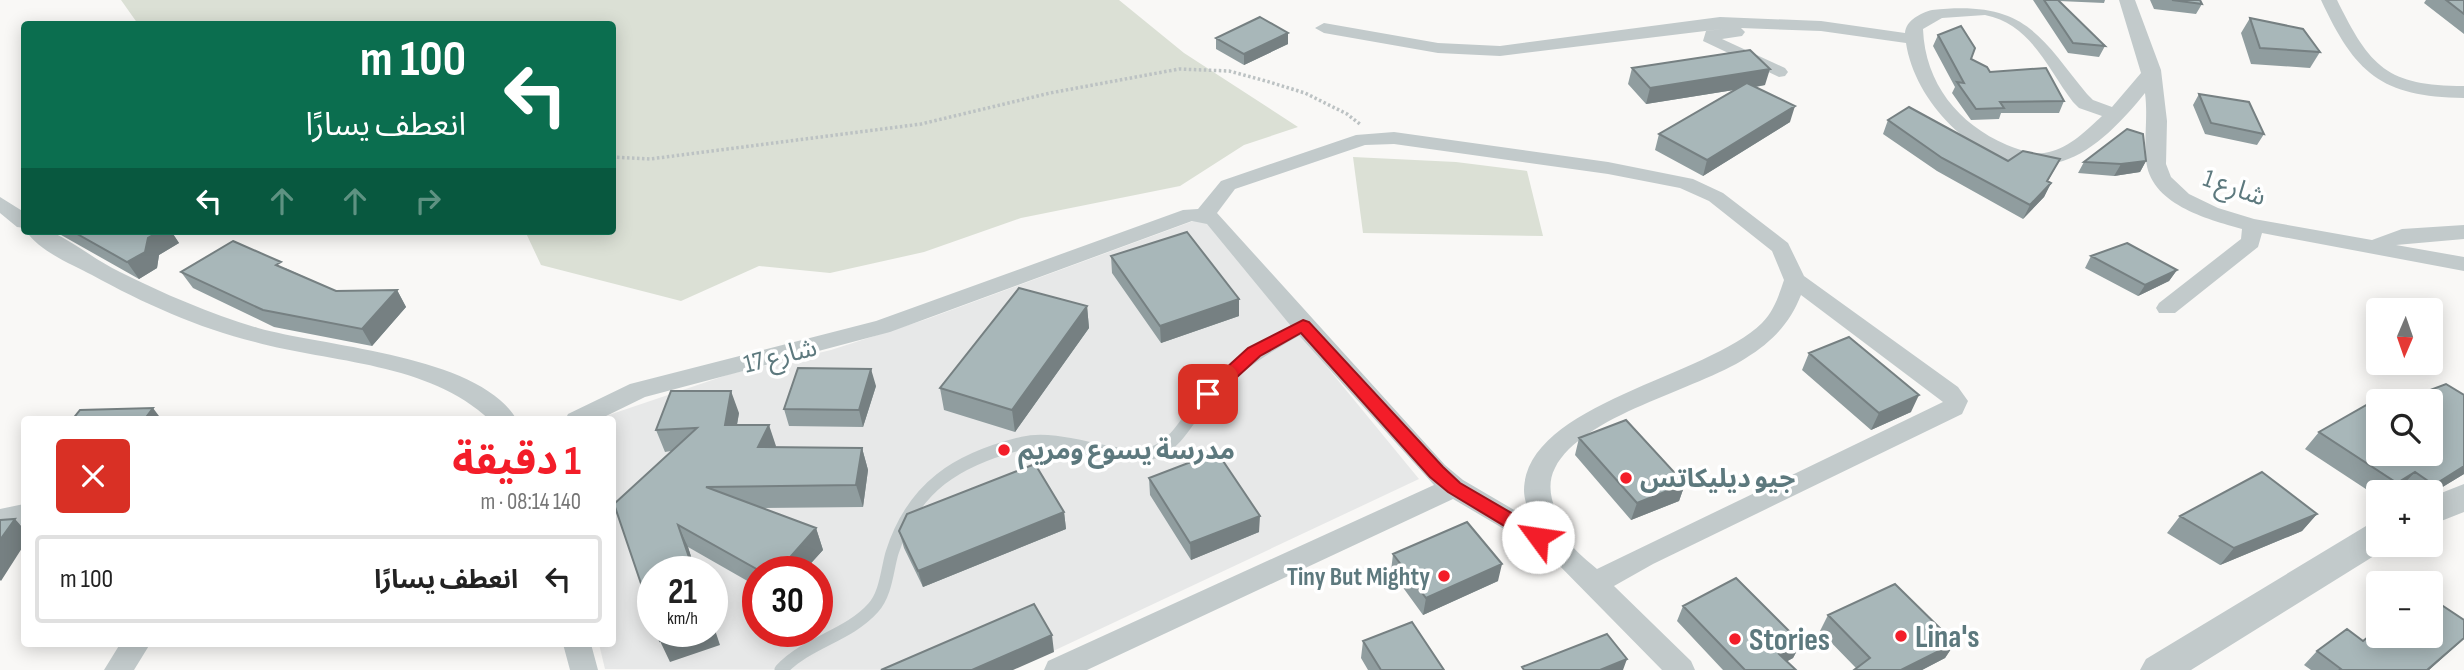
<!DOCTYPE html>
<html lang="ar">
<meta charset="utf-8">
<style>
body{margin:0;font-family:"Sofia Sans Condensed","Noto Sans Arabic",sans-serif;background:#f2f2f2;color:#222;direction:rtl;height:100vh;display:flex;flex-direction:column;font-size:26px;white-space:nowrap}
*{box-sizing:border-box;margin:0}
p{font-size:23px;color:#767676}
.icon{flex:none;width:38px;height:38px;fill:none;stroke:currentColor;stroke-width:2;stroke-linecap:round;stroke-linejoin:round}
.map{position:relative;flex:1;overflow:hidden;direction:ltr}
.side{position:absolute;left:21px;top:416px;width:595px;height:231px;display:flex;flex-direction:column;background:#fff;border-radius:7px;box-shadow:0 4px 18px #0003;direction:rtl}
.side>*{flex:none}
.guide{position:absolute;left:21px;top:21px;width:595px;height:214px;border-radius:7px;box-shadow:0 4px 18px #0003;direction:rtl;background:#0b6e4f;color:#fff;overflow:hidden}
.needle{width:46px;rotate:182deg}
.tools{position:absolute;left:2366px;top:298px;display:grid;gap:14px}
.tools a{display:grid;place-items:center;width:77px;height:77px;border-radius:7px;background:#fff;box-shadow:0 4px 18px #0003;font-size:35px}
.speed{position:absolute;left:637px;top:556px;display:flex;gap:14px;font-size:35px;font-weight:700;text-align:center}
.speed>*{display:grid;place-content:center;width:91px;height:91px;border-radius:50%;background:#fff;box-shadow:0 4px 18px #0003;line-height:1}
.speed small{font-size:18px;font-weight:400}
.speed .limit{border:10px solid #d22;background:#fff;color:#111}
.pin{position:absolute;display:grid;place-items:center;width:60px;height:60px;color:#fff;margin:-30px;border-radius:14px;box-shadow:0 4px 10px #0006}
.me{position:absolute;width:77px;margin:-38px;rotate:301deg;stroke-linejoin:round;filter:drop-shadow(0 0 5px #0008)}
.turn{display:flex;align-items:center;gap:24px;height:147px;padding:0 35px;font-size:32px}
.turn .icon{width:91px;height:91px;stroke-width:2.5}
.turn b{display:block;font-size:49px;line-height:60px}
.lanes{display:flex;align-items:center;height:66px;padding:0 35px;background:#0003;justify-content:center;gap:35px;direction:ltr}
.lanes .off{opacity:.35}
.round{display:grid;place-items:center;flex:none;width:74px;height:74px;border-radius:7px;background:#f2f2f2}
.summary{display:flex;align-items:center;justify-content:space-between;height:119px;padding:0 35px}
h1{font-size:42px;font-weight:700;line-height:52px;color:#f31d29}
ul{padding:0;list-style:none}
li{display:flex;align-items:center;gap:21px;height:88px;margin:0 14px 10px;padding:0 21px;border:4px solid #e0e0e0;border-radius:7px}
li div{flex:1}
li b{display:block;font-size:26px}
li em{font-style:normal}
.map>svg:first-child{display:block}
.built{fill:#e7e8e8;fill-rule:evenodd}
.green{fill:#dbe0d5}
.lines{fill:none;stroke-linecap:round;stroke-linejoin:round}
.path{stroke:#bcc2c3;stroke-width:3.5;stroke-dasharray:2.5 2.5;stroke-linecap:butt}
.service{stroke:#c2cacb;stroke-width:13}
.minor{fill:#c2cacb;fill-rule:evenodd}
.tertiary{fill:#c2cacb;fill-rule:evenodd}
.wall{fill:#909d9f}
.shaded-wall{fill:#768082}
.building{fill:#a8b7b9;stroke:#768082;stroke-width:2}
.route{fill:#f31d29;stroke:#9e131b;stroke-width:2}
.poi-dot{fill:#f31d29;stroke:#fff;stroke-width:2.5}
.labels{text-anchor:middle;stroke-width:7;stroke-linejoin:round;paint-order:stroke}
.street-label{font-size:26px;fill:#5d797e;stroke:#fff}
.poi-label{font-size:26px;font-weight:bold;fill:#5d797e;stroke:#fff;text-anchor:start}
.near-poi-label{font-size:32px;font-weight:bold;fill:#5d797e;stroke:#fff;text-anchor:start}
</style>
<div class="map">
<svg width="2464" height="670" viewBox="0 0 2464 670">
<rect width="100%" height="100%" fill="#f9f8f6"/>
<!-- built -->
<path class="built" d="M 1204,217 L 1419,479 L 1013,670 L 605,669 L 599,644 L 612,644 L 612,420 L 597,419 L 730,374 L 831,350 L 927,319 ZM 653,572 L 712,572 L 712,632 L 653,632 ZM 758,572 L 817,572 L 817,632 L 758,632 Z"/>
<!-- green -->
<path class="green" d="M 121,0 L 1119,0 L 1184,53 L 1298,127 L 1244,145 L 1180,186 L 1021,218 L 924,252 L 830,273 L 759,266 L 681,301 L 541,265 L 525,231 L 612,231 L 612,24 L 138,24 Z
M 1353,157 L 1456,162 L 1527,171 L 1543,236 L 1363,233 Z"/>
<g class="lines">
<!-- path -->
<path class="path" d="M 612,157 L 650,159 L 921,124 L 1050,93 L 1179,69 L 1229,71 L 1266,81 L 1305,93 L 1347,114 L 1361,125"/>
<!-- service -->
<path class="service" d="M 781,670 C 807,642 848,636 873,608 C 886,594 887,570 892,553 C 913,487 957,459 1023,443 C 1065,434 1121,465 1155,452 C 1180,443 1193,408 1212,390 C 1239,364 1270,344 1303,326"/>
<!-- minor -->
<path class="minor" d="M 2119,0 L 2135,0 L 2161,70 L 2167,121 L 2166,164 L 2171,177 L 2189,194 L 2218,208 L 2254,219 L 2372,240 L 2402,229 L 2464,225 L 2464,239 L 2396,245 L 2464,257 L 2464,271 L 2262,233 L 2258,247 L 2175,313 L 2159,313 L 2156,308 L 2159,303 L 2241,239 L 2242,229 C 2207,219 2149,204 2146,159 C 2144,136 2148,116 2145,93 C 2125,118 2095,151 2063,161 C 1993,183 1916,110 1906,43 L 1821,31 L 1741,28 L 1745,32 L 1742,36 L 1722,39 L 1785,68 L 1788,72 L 1785,76 L 1779,77 L 1703,41 L 1706,31 L 1730,28 L 1500,56 L 1438,53 L 1324,33 L 1315,28 L 1324,23 L 1438,43 L 1500,46 L 1720,17 L 1821,21 L 1905,33 C 1906,20 1921,13 1932,10 C 2025,0 2039,35 2087,94 L 2093,100 L 2112,107 L 2141,73 ZM 1985,15 C 2031,24 2047,68 2073,102 L 2079,108 L 2102,116 C 2088,129 2069,148 2049,152 C 2035,156 2020,150 2007,145 C 1958,124 1925,83 1923,29 L 1942,18 Z
M 2321,0 L 2337,0 C 2370,67 2387,86 2464,86 L 2464,98 C 2381,97 2355,73 2321,0 Z
M 1394,132 L 1608,162 L 1693,179 L 1723,193 L 1788,243 L 1804,276 L 1958,387 L 1968,401 L 1962,414 L 1653,564 L 1614,586 L 1691,661 L 1695,670 L 1662,670 L 1550,556 L 1453,499 L 1087,670 L 1044,670 L 1048,661 L 1434,485 L 1295,331 L 1207,224 L 1192,221 L 890,332 L 645,397 L 598,420 L 565,420 L 568,414 L 630,384 L 876,321 L 1183,210 L 1198,209 L 1221,181 L 1356,135 ZM 1394,144 L 1608,174 L 1680,188 L 1709,201 L 1772,251 L 1784,280 C 1779,295 1774,311 1762,323 C 1708,377 1526,403 1524,490 C 1524,501 1529,512 1533,521 L 1463,480 L 1445,465 L 1217,213 L 1235,189 L 1365,145 ZM 1801,295 L 1943,402 L 1597,569 C 1588,561 1577,553 1570,543 C 1565,537 1562,527 1559,519 C 1552,503 1546,485 1555,468 C 1582,415 1697,390 1746,358 C 1772,342 1790,323 1801,295 Z
M 0,197 L 24,212 L 24,228 L 17,227 L 0,213 Z
M 26,231 C 33,231 45,229 52,232 C 75,243 97,261 120,272 C 164,294 211,314 258,328 C 325,347 480,355 517,420 L 490,420 C 428,362 332,363 255,342 C 198,328 143,303 92,275 C 71,264 39,251 26,231 Z
M 24,504 L 24,524 L 0,529 L 0,509 Z
M 120,644 L 150,644 L 134,670 L 104,670 Z
M 563,644 L 591,644 L 598,670 L 570,670 Z"/>
<!-- tertiary -->
<path class="tertiary" d="M 2464,484 L 2464,512 L 2431,525 L 2431,497 Z
M 2378,522 L 2378,544 L 2390,546 L 2191,670 L 2140,670 L 2146,659 L 2366,526 Z"/>
</g>
<!-- wall -->
<path class="wall" d="M 2033,0 L 2105,0 L 2104,3 L 2059,1 L 2105,46 L 2099,57 L 2068,53 Z
M 2150,0 L 2200,0 L 2202,4 L 2196,14 L 2154,9 Z
M 2426,0 L 2464,0 L 2464,34 L 2424,3 Z
M 2250,18 L 2320,52 L 2310,68 L 2251,64 L 2241,33 Z
M 1938,35 L 1971,59 L 1990,72 L 2064,101 L 2059,113 L 2001,113 L 1999,119 L 1971,120 L 1952,93 L 1955,87 L 1933,46 Z
M 1216,38 L 1288,44 L 1244,65 L 1216,49 Z
M 1632,68 L 1765,85 L 1756,87 L 1790,122 L 1703,176 L 1655,150 L 1659,134 L 1734,90 L 1646,104 L 1628,84 Z
M 2199,94 L 2264,134 L 2257,145 L 2205,134 L 2193,105 Z
M 1888,120 L 2008,161 L 2060,159 L 2048,181 L 2051,183 L 2044,197 L 2023,219 L 1937,171 L 1883,134 Z
M 2146,161 L 2140,172 L 2114,176 L 2078,173 L 2084,162 Z
M 54,231 L 171,231 L 179,243 L 159,255 L 157,268 L 139,279 Z
M 1111,256 L 1239,316 L 1161,343 L 1112,273 Z
M 2091,256 L 2177,270 L 2169,281 L 2138,296 L 2085,268 Z
M 285,268 L 336,291 L 397,290 L 406,307 L 372,346 L 274,327 L 193,288 L 181,272 Z
M 1087,306 L 1089,328 L 1015,432 L 944,410 L 940,388 Z
M 1809,353 L 1911,412 L 1871,430 L 1802,370 Z
M 876,386 L 863,427 L 789,426 L 784,409 Z
M 739,413 L 737,425 L 776,447 L 862,448 L 868,470 L 863,507 L 762,508 L 816,528 L 823,550 L 803,572 L 758,572 L 758,587 L 688,547 L 696,572 L 653,572 L 671,451 L 665,452 L 656,430 Z
M 2319,432 L 2464,474 L 2431,494 L 2431,492 L 2404,492 L 2399,489 L 2395,492 L 2378,492 L 2378,497 L 2305,449 Z
M 1579,438 L 1685,484 L 1679,501 L 1631,520 L 1575,455 Z
M 1149,478 L 1259,532 L 1191,560 L 1150,495 Z
M 1064,512 L 1066,529 L 923,587 L 904,548 L 899,531 Z
M 2317,514 L 2302,531 L 2220,565 L 2167,533 L 2180,516 Z
M 1393,554 L 1498,581 L 1423,615 L 1391,571 Z
M 1683,606 L 1801,643 L 1793,658 L 1787,661 L 1796,670 L 1723,670 L 1677,621 Z
M 1828,615 L 1955,643 L 1945,658 L 1922,670 L 1854,670 L 1856,668 L 1820,631 Z
M 2464,639 L 2429,670 L 2311,670 L 2304,665 L 2317,651 L 2363,641 Z
M 1363,641 L 1444,670 L 1368,670 L 1361,658 Z"/>
<!-- shaded-wall -->
<path class="shaded-wall" d="M 1288,33 L 1288,44 L 1244,65 L 1244,54 Z
M 1770,69 L 1765,85 L 1646,104 L 1650,88 Z
M 1795,106 L 1790,122 L 1703,176 L 1707,160 Z
M 2060,159 L 2040,194 L 2051,183 L 2044,197 L 2023,219 L 2030,205 L 2047,181 Z
M 2146,161 L 2140,172 L 2114,176 L 2121,164 Z
M 160,231 L 171,231 L 179,243 L 159,255 L 157,268 L 139,279 L 127,262 L 148,238 Z
M 2177,270 L 2169,281 L 2138,296 L 2145,285 Z
M 397,290 L 406,307 L 372,346 L 362,329 Z
M 1239,299 L 1239,316 L 1161,343 L 1160,326 Z
M 1087,306 L 1089,328 L 1015,432 L 1012,410 Z
M 871,369 L 876,386 L 863,427 L 859,410 Z
M 731,391 L 739,413 L 733,446 L 725,425 Z
M 1919,395 L 1911,412 L 1871,430 L 1879,413 Z
M 153,408 L 162,420 L 144,420 Z
M 769,425 L 776,446 L 766,468 L 758,447 Z
M 862,448 L 868,470 L 863,507 L 856,485 Z
M 2464,466 L 2464,474 L 2431,494 L 2431,492 L 2428,492 L 2434,485 Z
M 2415,472 L 2399,489 L 2395,492 L 2389,492 L 2397,483 Z
M 1685,484 L 1679,501 L 1631,520 L 1637,503 Z
M 1064,512 L 1066,529 L 923,587 L 918,571 Z
M 2317,514 L 2302,531 L 2220,565 L 2234,548 Z
M 1260,516 L 1259,532 L 1191,560 L 1190,543 Z
M 15,519 L 24,529 L 24,545 L 1,581 L 0,580 L 0,540 Z
M 678,525 L 688,547 L 696,572 L 694,572 Z
M 816,528 L 823,550 L 803,572 L 777,572 Z
M 1502,564 L 1498,581 L 1423,615 L 1426,598 Z
M 712,621 L 720,645 L 670,662 L 660,641 L 686,632 L 712,632 Z
M 1052,635 L 1054,652 L 1013,670 L 972,670 Z
M 2464,638 L 2429,670 L 2427,670 Z
M 1801,643 L 1793,658 L 1772,670 L 1779,654 Z
M 1955,643 L 1945,658 L 1922,670 L 1901,670 Z
M 1627,659 L 1623,670 L 1600,670 Z"/>
<!-- building -->
<path class="building" d="M 2044,0 L 2058,0 L 2105,46 L 2073,43 Z
M 2172,0 L 2200,0 L 2202,4 Z
M 2446,0 L 2464,0 L 2464,14 Z
M 1260,17 L 1288,33 L 1244,54 L 1216,38 Z
M 2250,18 L 2303,29 L 2320,52 L 2260,48 Z
M 1961,26 L 1975,48 L 1971,59 L 1987,67 L 1990,72 L 2046,68 L 2064,101 L 2000,102 L 2004,108 L 1976,109 L 1957,82 L 1964,83 L 1938,35 Z
M 1750,50 L 1770,69 L 1650,88 L 1632,68 Z
M 1747,83 L 1795,106 L 1707,160 L 1659,134 Z
M 2199,94 L 2249,102 L 2264,134 L 2211,123 Z
M 1909,107 L 2008,161 L 2023,151 L 2060,159 L 2047,181 L 2051,183 L 2030,205 L 1942,158 L 1888,120 Z
M 2127,129 L 2143,134 L 2146,161 L 2121,164 L 2084,162 Z
M 72,231 L 160,231 L 148,238 L 145,252 L 127,262 Z
M 1187,232 L 1239,299 L 1160,326 L 1111,256 Z
M 233,241 L 281,262 L 276,265 L 336,291 L 397,290 L 362,329 L 263,310 L 181,272 Z
M 2127,243 L 2177,270 L 2145,285 L 2091,256 Z
M 1019,288 L 1087,306 L 1012,410 L 940,388 Z
M 1849,337 L 1919,395 L 1879,413 L 1809,353 Z
M 798,368 L 871,369 L 859,410 L 784,409 Z
M 2446,384 L 2464,395 L 2464,466 L 2434,485 L 2415,472 L 2397,483 L 2319,432 L 2370,403 L 2378,408 L 2378,453 L 2431,453 L 2431,401 L 2401,401 Z
M 671,391 L 731,391 L 725,425 L 769,425 L 758,447 L 862,448 L 856,485 L 706,487 L 816,528 L 777,572 L 762,572 L 678,525 L 694,572 L 653,572 L 653,619 L 614,504 L 697,428 L 656,430 Z
M 153,408 L 144,420 L 72,420 L 80,410 Z
M 1626,420 L 1685,484 L 1637,503 L 1579,438 Z
M 1217,452 L 1260,516 L 1190,543 L 1149,478 Z
M 1035,464 L 1064,512 L 918,571 L 899,531 L 907,514 Z
M 2262,472 L 2317,514 L 2234,548 L 2180,516 Z
M 15,519 L 0,540 L 0,520 Z
M 1467,522 L 1502,564 L 1426,598 L 1393,554 Z
M 1736,578 L 1801,643 L 1779,654 L 1796,670 L 1745,670 L 1683,606 Z
M 1895,584 L 1955,643 L 1901,670 L 1854,670 L 1870,658 L 1828,615 Z
M 2431,598 L 2464,620 L 2464,638 L 2427,670 L 2339,670 L 2341,669 L 2317,651 L 2347,629 L 2363,641 L 2378,629 L 2378,635 L 2431,635 Z
M 1034,604 L 1052,635 L 972,670 L 881,670 Z
M 1412,622 L 1444,670 L 1381,670 L 1363,641 Z
M 657,632 L 686,632 L 660,641 Z
M 1607,634 L 1627,659 L 1600,670 L 1524,670 L 1522,667 Z"/>
<!-- route -->
<path class="route" d="M 1303,320 L 1309,322 L 1443,467 L 1460,483 L 1544,532 L 1547,537 L 1544,542 L 1531,542 L 1448,492 L 1430,477 L 1301,333 L 1260,356 L 1213,399 L 1202,399 L 1202,390 L 1248,348 Z"/>
<!-- markers -->
<g class="poi-dot">
<circle cx="1004" cy="450" r="7"/>
<circle cx="1626" cy="478" r="7"/>
<circle cx="1444" cy="576" r="7"/>
<circle cx="1901" cy="636" r="7"/>
<circle cx="1735" cy="639" r="7"/>
</g>
<g class="labels">
<!-- street labels -->
<g class="street-label">
<text transform="translate(2235 187) rotate(19)" y="9">شارع 1</text>
<text transform="translate(780 355) rotate(-14)" y="9">شارع 17</text>
</g>
<!-- poi labels -->
<g class="poi-label">
<text x="1018" y="459">مدرسة يسوع ومريم</text>
<text x="1640" y="487">جيو ديليكاتس</text>
<text x="1430" y="585" text-anchor="end">Tiny But Mighty</text>
</g>
<!-- near-poi labels -->
<g class="near-poi-label">
<text x="1915" y="647">Lina's</text>
<text x="1749" y="650">Stories</text>
</g>
</g>
</svg>
<div class="tools">
<a><svg class="needle" viewBox="-14 -14 28 28"><path d="M0-13l5 13h-10z" fill="#e53935"/><path d="M0 13l5-13h-10z" fill="#767676"/></svg></a>
<a><svg class="icon" aria-label="search" viewBox="0 0 24 24"><circle cx="10" cy="10" r="6"/><path d="M15 15l6 6"/></svg></a>
<a>+</a>
<a>−</a>
</div>
<div class="speed"><div>21<small>km/h</small></div><div class="limit">30</div></div>
<div class="pin" style="left:1208px;top:394px;background:#d93025"><svg class="icon" aria-label="arrive" viewBox="0 0 24 24"><path d="M6 21V4h12l-3 4 3 4H6"/></svg></div>
<svg class="me" style="left:1538px;top:537px" viewBox="-20 -20 40 40"><circle r="19" fill="#fff"/><path d="M0-13L10 11 0 6-10 11z" fill="#f31d29"/></svg>
<div class="guide">
<div class="turn"><svg class="icon" aria-label="left" viewBox="0 0 24 24"><path d="M17 20v-9H6M10 6l-5 5 5 5"/></svg><div><b>100 m</b>انعطف يسارًا</div></div>
<div class="lanes"><svg class="icon" aria-label="left" viewBox="0 0 24 24"><path d="M17 20v-9H6M10 6l-5 5 5 5"/></svg><svg class="icon off" aria-label="ahead" viewBox="0 0 24 24"><path d="M12 20V5M6 11l6-6 6 6"/></svg><svg class="icon off" aria-label="ahead" viewBox="0 0 24 24"><path d="M12 20V5M6 11l6-6 6 6"/></svg><svg class="icon off" aria-label="right" viewBox="0 0 24 24"><path d="M7 20v-9h11M14 6l5 5-5 5"/></svg></div>
</div>
<section class="side">
<div class="summary"><div><h1>1 دقيقة</h1><p>140 m · 08:14</p></div><a class="round" style="background:#d93025;color:#fff"><svg class="icon" aria-label="close" viewBox="0 0 24 24"><path d="M6 6l12 12M18 6L6 18"/></svg></a></div>
<ul>
<li><svg class="icon" aria-label="left" viewBox="0 0 24 24"><path d="M17 20v-9H6M10 6l-5 5 5 5"/></svg><div><b>انعطف يسارًا</b></div><em>100 m</em></li>
</ul>
</section>
</div>
